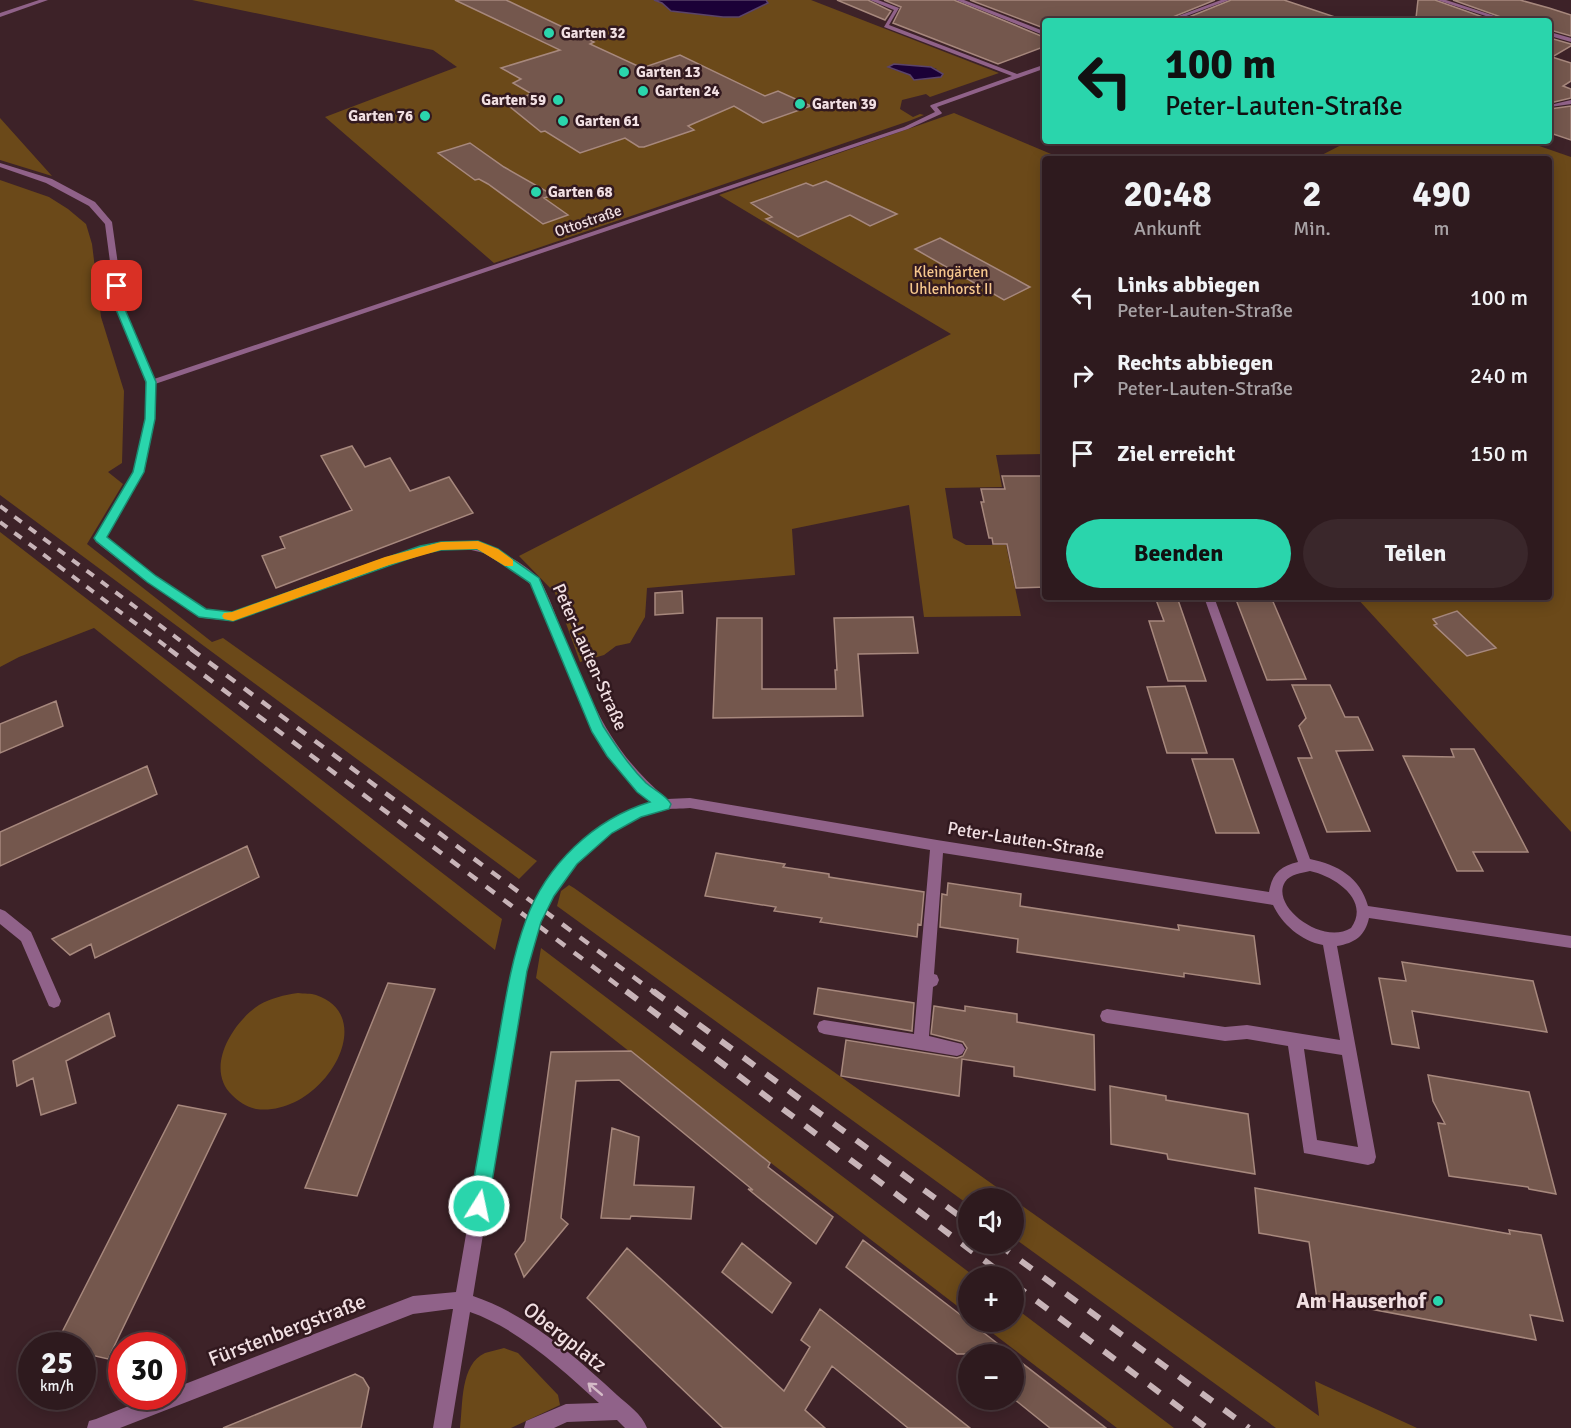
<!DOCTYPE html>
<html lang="de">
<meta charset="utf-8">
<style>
body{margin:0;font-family:Signika,sans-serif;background:#3a272b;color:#f1f3f6;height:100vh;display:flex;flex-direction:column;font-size:22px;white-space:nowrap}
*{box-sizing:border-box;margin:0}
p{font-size:20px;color:#a7a1a4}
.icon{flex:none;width:33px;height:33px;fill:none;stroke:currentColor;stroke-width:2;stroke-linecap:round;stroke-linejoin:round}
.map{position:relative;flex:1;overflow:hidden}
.panel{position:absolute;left:1042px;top:156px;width:510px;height:444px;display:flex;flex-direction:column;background:#2e1a1e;border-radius:6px;box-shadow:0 3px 15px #0003,0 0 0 2px #49383c}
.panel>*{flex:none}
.banner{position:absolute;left:1042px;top:18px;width:510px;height:126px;border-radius:6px;box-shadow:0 3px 15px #0003,0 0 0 2px #49383c;background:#2ad5ac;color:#111;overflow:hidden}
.buttons{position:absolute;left:958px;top:1188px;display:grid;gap:12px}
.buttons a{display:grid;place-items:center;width:66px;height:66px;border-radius:50%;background:#2e1a1e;box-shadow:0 3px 15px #0003,0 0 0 2px #49383c;font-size:30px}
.speed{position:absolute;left:18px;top:1332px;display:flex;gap:12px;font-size:30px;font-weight:700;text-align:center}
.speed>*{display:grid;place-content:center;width:78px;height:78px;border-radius:50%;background:#2e1a1e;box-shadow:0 3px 15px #0003,0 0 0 2px #49383c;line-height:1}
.speed small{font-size:15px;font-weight:400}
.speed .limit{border:9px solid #d22;background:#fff;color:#111}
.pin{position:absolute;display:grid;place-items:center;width:51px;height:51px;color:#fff;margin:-26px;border-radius:12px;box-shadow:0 3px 9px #0006}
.me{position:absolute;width:66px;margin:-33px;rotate:10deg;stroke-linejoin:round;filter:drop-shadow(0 0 4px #0008)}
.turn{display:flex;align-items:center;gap:21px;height:126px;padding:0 24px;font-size:27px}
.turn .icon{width:78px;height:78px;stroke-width:2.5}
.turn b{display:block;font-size:42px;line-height:51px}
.eta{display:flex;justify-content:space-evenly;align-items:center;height:102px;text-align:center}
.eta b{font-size:36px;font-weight:800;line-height:42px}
.button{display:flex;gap:12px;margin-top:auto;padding:12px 24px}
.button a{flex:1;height:69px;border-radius:36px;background:#2ad5ac;color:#111;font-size:24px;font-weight:800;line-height:69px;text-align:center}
.button a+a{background:#3a272b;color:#f1f3f6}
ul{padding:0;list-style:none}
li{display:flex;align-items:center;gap:18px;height:78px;padding:0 24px}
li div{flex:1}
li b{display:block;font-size:22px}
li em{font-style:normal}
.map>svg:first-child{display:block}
.green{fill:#6b4919;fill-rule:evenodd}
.water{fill:#1b0137;stroke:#5b446a;stroke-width:1.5}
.building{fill:#74574d;stroke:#a7887d;stroke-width:1.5}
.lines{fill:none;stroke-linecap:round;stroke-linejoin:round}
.minor{fill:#906289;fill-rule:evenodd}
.tertiary{fill:#906289;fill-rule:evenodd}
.rail-far2{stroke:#c8b4b8;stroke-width:4;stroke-dasharray:9 9;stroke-linecap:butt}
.rail-far1{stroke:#c8b4b8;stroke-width:4.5;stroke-dasharray:11 11;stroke-linecap:butt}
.rail{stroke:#c8b4b8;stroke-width:6;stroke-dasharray:14 14;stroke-linecap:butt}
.oneway{stroke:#d4bac7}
.route{fill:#2ad5ac;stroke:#1b8a70;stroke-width:1.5}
.slow{fill:#f59e0b}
.poi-dot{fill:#2ad5ac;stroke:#32191f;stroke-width:2}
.labels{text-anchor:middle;stroke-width:5;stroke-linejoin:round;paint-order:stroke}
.far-poi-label{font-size:15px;font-weight:bold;fill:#f1dfe2;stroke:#32191f;text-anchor:start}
.far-street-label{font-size:15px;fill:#f1dfe2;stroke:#32191f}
.far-park-label{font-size:15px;fill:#f6c78d;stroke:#32191f}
.street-label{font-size:18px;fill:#f1dfe2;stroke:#32191f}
.near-poi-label{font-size:21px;font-weight:bold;fill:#f1dfe2;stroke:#32191f;text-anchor:end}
.near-street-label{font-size:21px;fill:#f1dfe2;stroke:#32191f}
</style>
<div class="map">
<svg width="1571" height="1428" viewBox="0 0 1571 1428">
<rect width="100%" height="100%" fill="#3d2228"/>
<!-- green -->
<path class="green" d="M 192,0 L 654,0 L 662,3 L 671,11 L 723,17 L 768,2 L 766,0 L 811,0 L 999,73 L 930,97 L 926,94 L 902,100 L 900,109 L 913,117 L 920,114 L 924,115 L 909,121 L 494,263 L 325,117 L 457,67 L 433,50 ZM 895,64 L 931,67 L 937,69 L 914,80 L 910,75 L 889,68 Z
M 954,113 L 1063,159 L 1046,159 L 1045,454 L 996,455 L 1002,487 L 945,488 L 953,538 L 966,545 L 1006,545 L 1021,616 L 924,617 L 909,505 L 792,529 L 795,575 L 647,588 L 645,617 L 630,643 L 616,646 L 604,655 L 580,662 L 555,593 L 519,556 L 951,334 L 719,195 Z
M 0,118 L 52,176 L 0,160 Z
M 1349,141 L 1525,141 L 1571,157 L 1571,832 L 1356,597 L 1550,597 L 1550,159 L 1314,159 Z
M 0,180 L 49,197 L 68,209 L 86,224 L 92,244 L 101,317 L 124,391 L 122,463 L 108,472 L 123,484 L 87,544 L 212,642 L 223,638 L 537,861 L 519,879 L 0,495 Z
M 0,532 L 502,919 L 495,950 L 94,628 L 19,657 L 0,667 Z
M 569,885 L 574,888 L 1012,1198 L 969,1198 L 969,1205 L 557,906 L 561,891 Z
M 541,948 L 974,1276 L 969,1276 L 969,1315 L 771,1163 L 536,978 Z
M 298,993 C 304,994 311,993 316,995 C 382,1017 321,1118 256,1109 C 246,1107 238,1101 232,1095 C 204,1068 233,1022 259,1005 C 271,998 284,995 298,993 Z
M 1014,1200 L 1319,1416 L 1315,1381 L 1417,1428 L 1276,1428 L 1014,1238 Z
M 1014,1307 L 1174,1428 L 1117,1428 L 978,1322 L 1014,1322 Z
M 504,1348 L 518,1353 L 558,1395 L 560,1405 L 511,1428 L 460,1428 C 463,1405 460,1364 485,1353 C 491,1351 498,1350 504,1348 Z"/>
<!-- water -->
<path class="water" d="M 654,0 L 766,0 L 768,3 L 739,17 L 723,17 L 671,11 L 662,3 Z
M 894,64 L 931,67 L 943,74 L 941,77 L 914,80 L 910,75 L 888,67 Z"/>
<!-- building -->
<path class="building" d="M 455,0 L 506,0 L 594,42 L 590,44 L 642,68 L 680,55 L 765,96 L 778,91 L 811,106 L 763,123 L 734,106 L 688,126 L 694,130 L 644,147 L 639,147 L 625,138 L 580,153 L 545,131 L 541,132 L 504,102 L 532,94 L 513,83 L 521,79 L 501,68 L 560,50 Z
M 837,0 L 868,0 L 891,11 L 885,20 Z
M 884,0 L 954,0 L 1046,38 L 1046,46 L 998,64 L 893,23 L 901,7 Z
M 970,0 L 1215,0 L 1163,21 L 1046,21 L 1046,29 Z
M 1231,0 L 1284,0 L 1335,17 L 1335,21 L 1179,21 Z
M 1418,0 L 1435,0 L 1494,21 L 1426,21 L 1416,18 Z
M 1453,0 L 1520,0 L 1549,8 L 1571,15 L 1571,36 L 1550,30 L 1550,21 L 1512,21 Z
M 1550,38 L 1571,44 L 1571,46 L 1552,57 L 1571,63 L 1571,81 L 1563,86 L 1571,89 L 1571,98 L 1550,103 Z
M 1571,106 L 1571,140 L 1550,133 L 1550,109 Z
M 470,143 L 504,167 L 553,195 L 544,198 L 568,215 L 543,224 L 488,184 L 479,179 L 475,180 L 438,153 Z
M 826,181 L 897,214 L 870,226 L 850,215 L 798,237 L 766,219 L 772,217 L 751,203 L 806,183 L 813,186 Z
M 940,238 L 1030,287 L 1004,300 L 915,249 Z
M 352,446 L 365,467 L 390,458 L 410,491 L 449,477 L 473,513 L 276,588 L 262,556 L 285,548 L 280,537 L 352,510 L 321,456 Z
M 1002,476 L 1046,476 L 1046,587 L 1016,588 L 1007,544 L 993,544 L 992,538 L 989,538 L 981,502 L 984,502 L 981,489 L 1005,489 Z
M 682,591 L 683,613 L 655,615 L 655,593 Z
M 1155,597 L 1177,597 L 1206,681 L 1168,681 L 1149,621 L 1164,621 Z
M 1235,597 L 1271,597 L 1306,679 L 1267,680 Z
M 1457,611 L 1496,648 L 1467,656 L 1434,625 L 1437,624 L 1433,619 Z
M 913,617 L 918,653 L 858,654 L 863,716 L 713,718 L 717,618 L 762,618 L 762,689 L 836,689 L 835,670 L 837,670 L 834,618 Z
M 1292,685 L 1330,685 L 1345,717 L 1358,717 L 1373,750 L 1336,751 L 1370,831 L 1327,832 L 1298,758 L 1312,758 L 1299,726 L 1306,718 Z
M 1185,686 L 1196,719 L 1207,753 L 1167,753 L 1147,687 Z
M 56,701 L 63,726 L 0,753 L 0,724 Z
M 1451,749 L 1474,749 L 1528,852 L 1473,852 L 1483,871 L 1457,871 L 1403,756 L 1454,757 Z
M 1192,759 L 1233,759 L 1259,833 L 1216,833 Z
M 147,766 L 157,794 L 0,866 L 0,832 Z
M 247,846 L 259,877 L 95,958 L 91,944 L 70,955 L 52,939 Z
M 716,853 L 785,864 L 783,867 L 829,874 L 829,877 L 924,892 L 921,925 L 918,924 L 917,937 L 820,922 L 822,918 L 774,911 L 776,907 L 705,896 Z
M 948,883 L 1021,894 L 1020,906 L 1179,930 L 1178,925 L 1254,936 L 1260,984 L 1184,973 L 1184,977 L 1017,952 L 1018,939 L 940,927 L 942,894 L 947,895 Z
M 1402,962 L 1533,981 L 1547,1032 L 1412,1011 L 1419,1048 L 1392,1044 L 1379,978 L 1406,981 Z
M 388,983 L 435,989 L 357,1196 L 305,1188 Z
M 818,988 L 914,1003 L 912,1031 L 814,1014 Z
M 934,1006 L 965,1011 L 965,1006 L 1017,1014 L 1017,1022 L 1094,1035 L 1095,1090 L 1014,1076 L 1014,1067 L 962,1059 L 959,1096 L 841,1076 L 846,1040 L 957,1058 L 963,1056 L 967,1048 L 963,1042 L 931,1034 Z
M 109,1013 L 115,1036 L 66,1061 L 76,1103 L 41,1115 L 33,1078 L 17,1086 L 13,1061 Z
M 631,1051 L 770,1163 L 768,1167 L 833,1217 L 816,1244 L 748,1189 L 753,1190 L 619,1080 L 576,1081 L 561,1218 L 568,1224 L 524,1277 L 515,1254 L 525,1241 L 551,1052 Z
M 1428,1075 L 1529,1092 L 1556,1194 L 1529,1189 L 1528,1187 L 1449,1176 L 1438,1123 L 1445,1124 L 1433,1101 Z
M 1110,1086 L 1166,1096 L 1166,1100 L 1248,1114 L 1255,1174 L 1168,1159 L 1167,1154 L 1111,1144 Z
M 178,1105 L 226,1114 L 108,1359 L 82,1353 L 82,1346 L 55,1346 Z
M 612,1128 L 639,1137 L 634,1185 L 694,1187 L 691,1219 L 631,1216 L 630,1219 L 601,1218 Z
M 1255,1188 L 1510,1234 L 1509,1230 L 1541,1235 L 1563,1321 L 1530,1315 L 1536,1340 L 1317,1299 L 1309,1242 L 1259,1233 Z
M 863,1240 L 966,1319 L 1011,1354 L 957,1354 L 846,1267 Z
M 742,1243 L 791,1283 L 772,1313 L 722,1272 Z
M 627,1248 L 784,1391 L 810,1347 L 801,1340 L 820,1309 L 970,1428 L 908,1428 L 832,1366 L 805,1410 L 825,1428 L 723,1428 L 587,1298 Z
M 1014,1357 L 1106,1428 L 1050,1428 L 1014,1399 Z
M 355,1374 L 363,1378 L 369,1388 L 361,1428 L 223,1428 Z"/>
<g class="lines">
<!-- minor -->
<path class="minor" d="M 39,0 L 48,0 L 0,17 L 0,13 Z
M 870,0 L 878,0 L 899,8 L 889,25 L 1017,74 L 1046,64 L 1046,68 L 937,107 L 942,113 L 941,114 L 908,129 L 155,384 L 155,419 L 143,472 L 106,538 L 155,576 L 206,610 L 233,613 C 274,598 316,583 358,568 C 390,557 424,541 459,541 C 484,541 524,561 540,580 C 550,598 556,617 564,636 C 592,703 609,750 667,799 L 690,798 L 937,840 L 1269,892 C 1272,874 1280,866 1298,862 L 1204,597 L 1214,597 L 1310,859 C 1338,865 1360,877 1368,906 L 1571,936 L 1571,948 L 1369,918 C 1365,936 1355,943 1337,946 L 1376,1157 L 1374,1163 L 1368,1165 L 1304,1153 L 1288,1046 L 1247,1039 L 1225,1041 L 1107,1023 L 1102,1021 L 1100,1016 L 1102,1011 L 1107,1009 L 1225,1027 L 1247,1025 L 1340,1040 L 1323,945 C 1301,941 1282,924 1273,905 L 943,853 L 934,974 L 937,975 L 939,980 L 937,985 L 933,987 L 929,1036 L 962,1044 L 965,1049 L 962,1054 L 957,1056 L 824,1034 L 819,1032 L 817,1027 L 819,1022 L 824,1020 L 914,1034 L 930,850 L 690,808 C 681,809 671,808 662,810 C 607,823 560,871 540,922 C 534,938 531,955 526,971 L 473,1296 C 527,1314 575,1356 617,1395 C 627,1404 642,1414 647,1428 L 625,1428 L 617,1420 L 567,1422 L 554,1428 L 524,1428 L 526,1421 L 566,1404 L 599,1403 C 563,1370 517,1328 470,1312 L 451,1428 L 433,1428 L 453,1309 L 451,1309 L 413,1314 L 120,1428 L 87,1428 L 89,1421 L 96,1419 L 154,1396 L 172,1396 L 172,1389 L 413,1296 L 456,1292 L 512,971 C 517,955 520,938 526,922 C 549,865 594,821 653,802 C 601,757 577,696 551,633 C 545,617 541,601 532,586 L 521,576 L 484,553 L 467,549 L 446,549 L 422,553 L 233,621 L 203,618 L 147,582 L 96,542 L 95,539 L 133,472 L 145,419 L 146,383 L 116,307 L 105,224 L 89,206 L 46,183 L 0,167 L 0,163 L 52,179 L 95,202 L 112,222 L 124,307 L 154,379 L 904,127 L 935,112 L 930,106 L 931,105 L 1012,76 L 884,27 L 894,10 ZM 1310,871 C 1334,876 1371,900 1351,928 C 1322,946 1270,906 1285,882 C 1290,874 1302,873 1310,871 ZM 1304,1049 L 1342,1055 L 1358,1147 L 1317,1140 Z
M 956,0 L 964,0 L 1046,32 L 1046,36 Z
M 1221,0 L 1229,0 L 1173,21 L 1165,21 Z
M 1571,100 L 1571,104 L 1550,107 L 1550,105 Z
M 0,909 L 5,911 L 31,932 L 61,1001 L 59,1006 L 54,1008 L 49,1006 L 21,941 L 0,924 Z"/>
<!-- tertiary -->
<path class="tertiary" d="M 1437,0 L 1446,0 L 1510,21 L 1501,21 Z
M 1550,32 L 1571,38 L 1571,42 L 1550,36 Z"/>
<!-- rail-far2 -->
<path class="rail-far2" d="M 0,506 L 193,650
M 0,522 L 171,650"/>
<!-- rail-far1 -->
<path class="rail-far1" d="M 169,649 L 628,993
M 191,649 L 655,993"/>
<!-- rail -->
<path class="rail" d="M 626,991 L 1005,1276
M 653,991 L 969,1223
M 998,1244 L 1249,1428
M 1014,1284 L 1207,1428"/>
</g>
<!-- one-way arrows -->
<defs><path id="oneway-shaft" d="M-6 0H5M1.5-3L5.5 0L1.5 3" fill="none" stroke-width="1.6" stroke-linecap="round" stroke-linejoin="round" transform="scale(1.5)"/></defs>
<use class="oneway" href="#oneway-shaft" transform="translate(595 1389) rotate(-140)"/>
<!-- route -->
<path class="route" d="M 117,283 L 122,286 L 124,307 L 156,382 L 155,419 L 144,472 L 107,537 L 156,576 L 206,609 L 232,612 L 420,546 L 441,542 L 478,541 L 498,549 L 539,578 L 603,726 C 616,746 629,766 646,783 C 654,790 666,795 671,804 L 669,809 L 641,817 L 612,833 L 577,864 L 554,896 L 541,922 L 527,971 L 488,1206 L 485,1213 L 479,1215 L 472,1213 L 469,1206 C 478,1155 487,1104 496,1054 C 504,1009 510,963 526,920 C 546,865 594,819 650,802 L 637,792 L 607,756 L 592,732 L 530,583 L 489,555 L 477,549 L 441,550 L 422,554 L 233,621 L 199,617 L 147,582 L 96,541 L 94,538 L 133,472 L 145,419 L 146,382 L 115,307 L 112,286 Z"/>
<!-- slow -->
<path class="slow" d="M 478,541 L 498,549 L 513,560 L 513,566 L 505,566 L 477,549 L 441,550 L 389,565 L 233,621 L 224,619 L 222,616 L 224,613 L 232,612 L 385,557 L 441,542 Z"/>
<!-- markers -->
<g class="poi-dot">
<circle cx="549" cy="33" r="6"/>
<circle cx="624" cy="72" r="6"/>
<circle cx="643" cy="91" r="6"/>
<circle cx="558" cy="100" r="6"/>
<circle cx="800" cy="104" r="6"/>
<circle cx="425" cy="116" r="6"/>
<circle cx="563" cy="121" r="6"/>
<circle cx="536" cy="192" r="6"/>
<circle cx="1438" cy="1301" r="6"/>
</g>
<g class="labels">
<!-- far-poi labels -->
<g class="far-poi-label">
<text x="561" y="38">Garten 32</text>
<text x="636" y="77">Garten 13</text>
<text x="655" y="96">Garten 24</text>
<text x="546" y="105" text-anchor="end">Garten 59</text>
<text x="812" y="109">Garten 39</text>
<text x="413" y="121" text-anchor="end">Garten 76</text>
<text x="575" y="126">Garten 61</text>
<text x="548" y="197">Garten 68</text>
</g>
<!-- far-street labels -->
<g class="far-street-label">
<text transform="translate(588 221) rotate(-19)" y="5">Ottostraße</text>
</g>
<!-- far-park labels -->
<g class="far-park-label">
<text x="951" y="277">Kleingärten<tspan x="951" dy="17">Uhlenhorst II</tspan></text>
</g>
<!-- street labels -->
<g class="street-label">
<text transform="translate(590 657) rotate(66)" y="6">Peter-Lauten-Straße</text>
<text transform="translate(1026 840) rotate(9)" y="6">Peter-Lauten-Straße</text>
</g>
<!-- near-poi labels -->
<g class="near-poi-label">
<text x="1426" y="1308">Am Hauserhof</text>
</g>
<!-- near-street labels -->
<g class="near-street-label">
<text transform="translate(287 1330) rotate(-21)" y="7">Fürstenbergstraße</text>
<text transform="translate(565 1337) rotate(38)" y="7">Obergplatz</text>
</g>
</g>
</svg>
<div class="buttons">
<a><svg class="icon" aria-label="sound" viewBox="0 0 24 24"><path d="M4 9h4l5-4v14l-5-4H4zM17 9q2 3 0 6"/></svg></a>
<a>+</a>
<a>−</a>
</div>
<div class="speed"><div>25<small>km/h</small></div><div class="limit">30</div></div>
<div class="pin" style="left:117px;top:286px;background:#d93025"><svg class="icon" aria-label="arrive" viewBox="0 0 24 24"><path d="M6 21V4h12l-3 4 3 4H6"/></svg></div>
<svg class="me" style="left:479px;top:1206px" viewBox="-20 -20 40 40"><circle r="17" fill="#2ad5ac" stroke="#fff" stroke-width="3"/><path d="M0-11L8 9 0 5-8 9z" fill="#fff"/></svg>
<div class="banner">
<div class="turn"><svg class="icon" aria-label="left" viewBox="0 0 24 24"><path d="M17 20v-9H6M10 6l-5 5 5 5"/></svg><div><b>100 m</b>Peter-Lauten-Straße</div></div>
</div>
<section class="panel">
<div class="eta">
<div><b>20:48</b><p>Ankunft</p></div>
<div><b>2</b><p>Min.</p></div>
<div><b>490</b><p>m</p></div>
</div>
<ul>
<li><svg class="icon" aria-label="left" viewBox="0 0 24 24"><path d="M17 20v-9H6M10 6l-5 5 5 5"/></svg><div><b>Links abbiegen</b><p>Peter-Lauten-Straße</p></div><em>100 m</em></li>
<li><svg class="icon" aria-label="right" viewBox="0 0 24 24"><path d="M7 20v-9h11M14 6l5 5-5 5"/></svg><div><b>Rechts abbiegen</b><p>Peter-Lauten-Straße</p></div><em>240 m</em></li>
<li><svg class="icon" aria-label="arrive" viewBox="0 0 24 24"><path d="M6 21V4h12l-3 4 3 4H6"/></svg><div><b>Ziel erreicht</b></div><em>150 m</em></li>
</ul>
<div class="button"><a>Beenden</a><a>Teilen</a></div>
</section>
</div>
